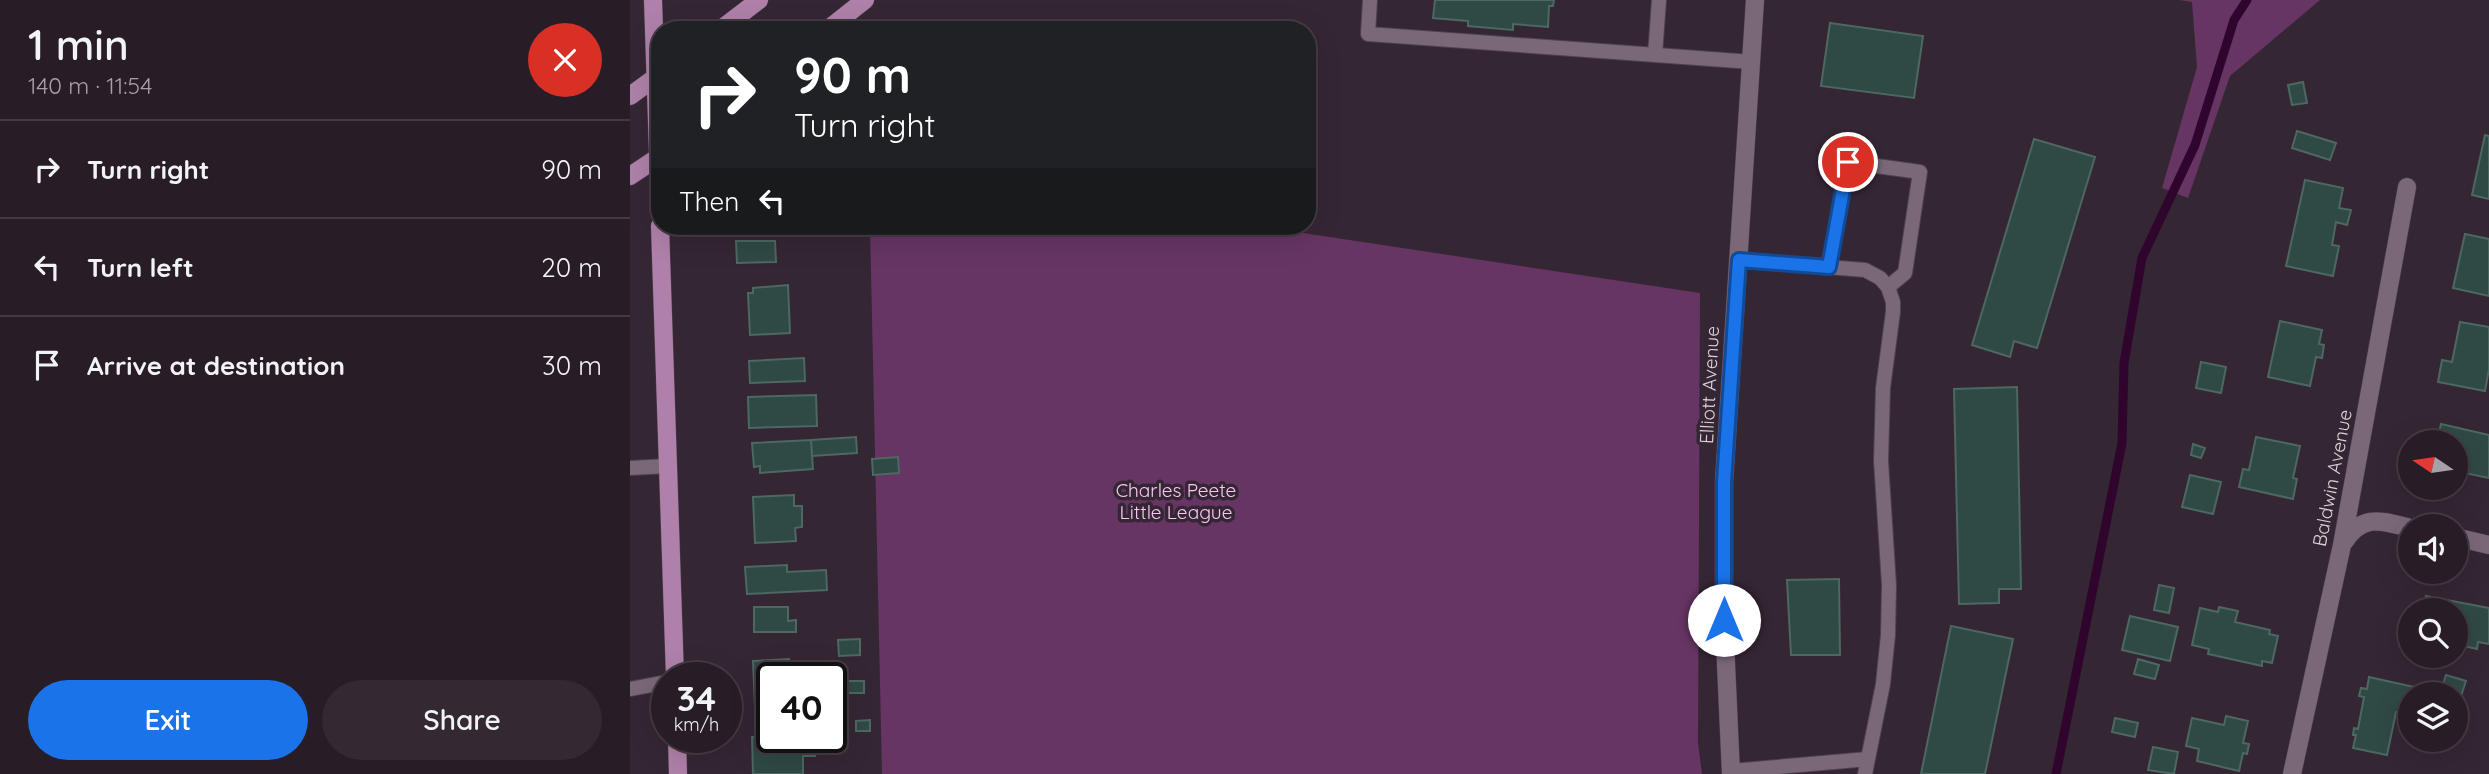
<!DOCTYPE html>
<meta charset="utf-8">
<style>
body{margin:0;font-family:Quicksand,sans-serif;background:#342933;color:#f1f3f6;height:100vh;display:flex;flex-direction:column;font-size:26px;white-space:nowrap}
*{box-sizing:border-box;margin:0}
p{font-size:23px;color:#a5a1a7}
.icon{flex:none;width:38px;height:38px;fill:none;stroke:currentColor;stroke-width:2;stroke-linecap:round;stroke-linejoin:round}
.map{position:relative;flex:1;overflow:hidden}
.drawer{display:flex;flex-direction:column;background:#281c27;width:630px}
.drawer>*{flex:none}
.hud{position:absolute;left:21px;top:21px;width:665px;height:214px;border-radius:28px;box-shadow:0 7px 28px #0002,0 0 0 2px #443a44;background:#202124;color:#fff;overflow:hidden}
.needle{width:46px;rotate:283deg}
.fabs{position:absolute;left:1768px;top:430px;display:grid;gap:14px}
.fabs a{display:grid;place-items:center;width:70px;height:70px;border-radius:50%;background:#281c27;box-shadow:0 7px 28px #0002,0 0 0 2px #443a44;font-size:35px}
.speed{position:absolute;left:21px;top:662px;display:flex;gap:14px;font-size:35px;font-weight:700;text-align:center}
.speed>*{display:grid;place-content:center;width:91px;height:91px;border-radius:50%;background:#281c27;box-shadow:0 7px 28px #0002,0 0 0 2px #443a44;line-height:1}
.speed small{font-size:18px;font-weight:400}
.speed .limit{border:4px solid #111;border-radius:10px;background:#fff;color:#111}
.pin{position:absolute;display:grid;place-items:center;width:60px;height:60px;color:#fff;margin:-30px;border:4px solid #fff;border-radius:50%;box-shadow:0 2px 7px #0007}
.me{position:absolute;width:77px;margin:-38px;rotate:0deg;stroke-linejoin:round;filter:drop-shadow(0 0 5px #0008)}
.turn{display:flex;align-items:center;gap:24px;height:147px;padding:0 28px;font-size:32px}
.turn .icon{width:91px;height:91px;stroke-width:2.5}
.turn b{display:block;font-size:49px;line-height:60px}
.then{display:flex;align-items:center;height:66px;padding:0 28px;background:#0003;gap:14px;font-size:26px}
.round{display:grid;place-items:center;flex:none;width:74px;height:74px;border-radius:37px;background:#342933}
.headline{display:flex;align-items:center;justify-content:space-between;height:119px;padding:0 28px}
h1{font-size:42px;font-weight:600;line-height:52px}
.cta{display:flex;gap:14px;margin-top:auto;padding:14px 28px}
.cta a{flex:1;height:80px;border-radius:42px;background:#1a73e8;color:#fff;font-size:28px;font-weight:600;line-height:80px;text-align:center}
.cta a+a{background:#342933;color:#f1f3f6}
ul{padding:0;list-style:none}
li{display:flex;align-items:center;gap:21px;height:98px;padding:0 28px;border-top:2px solid #443a44}
li div{flex:1}
li b{display:block;font-size:26px}
li em{font-style:normal}
main{display:flex;flex:1;min-height:0}
.map>svg:first-child{display:block}
.green{fill:#673563}
.lines{fill:none;stroke-linecap:round;stroke-linejoin:round}
.stream{stroke:#2f052d;stroke-width:9}
.building{fill:#2f4944;stroke:#4d6762;stroke-width:2}
.service-casing{stroke:#4f424d;stroke-width:16}
.minor-casing{stroke:#4f424d;stroke-width:19}
.tertiary-casing{stroke:#4f424d;stroke-width:19}
.primary-casing{stroke:#4f424d;stroke-width:19}
.service{stroke:#7a6878;stroke-width:14}
.minor{stroke:#7a6878;stroke-width:18}
.tertiary{stroke:#7a6878;stroke-width:18}
.primary{stroke:#af81aa;stroke-width:18}
.route-casing{stroke:#114b97;stroke-width:18}
.route{stroke:#1a73e8;stroke-width:12}
.labels{text-anchor:middle;stroke-width:7;stroke-linejoin:round;paint-order:stroke}
.street-label{font-size:19px;fill:#ded3dc;stroke:#352634}
.park-label{font-size:19px;fill:#fac6f4;stroke:#352634}
</style>
<main>
<section class="drawer">
<div class="headline"><div><h1>1 min</h1><p>140 m · 11:54</p></div><a class="round" style="background:#d93025;color:#fff"><svg class="icon" aria-label="close" viewBox="0 0 24 24"><path d="M6 6l12 12M18 6L6 18"/></svg></a></div>
<ul>
<li><svg class="icon" aria-label="right" viewBox="0 0 24 24"><path d="M7 20v-9h11M14 6l5 5-5 5"/></svg><div><b>Turn right</b></div><em>90 m</em></li>
<li><svg class="icon" aria-label="left" viewBox="0 0 24 24"><path d="M17 20v-9H6M10 6l-5 5 5 5"/></svg><div><b>Turn left</b></div><em>20 m</em></li>
<li><svg class="icon" aria-label="arrive" viewBox="0 0 24 24"><path d="M6 21V4h12l-3 4 3 4H6"/></svg><div><b>Arrive at destination</b></div><em>30 m</em></li>
</ul>
<div class="cta"><a>Exit</a><a>Share</a></div>
</section>
<div class="map">
<svg width="1859" height="774" viewBox="0 0 1859 774">
<rect width="100%" height="100%" fill="#352634"/>
<!-- green -->
<path class="green" d="M 1549,0 L 1690,0 L 1600,76 L 1558,198 L 1532,188 L 1567,67 L 1562,2 Z
M 240,226 L 627,226 L 1070,293 L 1068,743 L 1072,774 L 252,774 Z"/>
<g class="lines">
<!-- stream -->
<path class="stream" d="M 1426,774 L 1492,443 L 1494,363 L 1512,258 L 1565,145 L 1604,20 L 1617,0"/>
</g>
<!-- building -->
<path class="building" d="M 805,0 L 924,0 L 923,6 L 919,6 L 918,27 L 883,24 L 883,30 L 838,26 L 838,21 L 803,18 Z
M 1200,23 L 1293,36 L 1284,98 L 1191,86 Z
M 677,77 L 682,78 L 677,136 Z
M 1673,82 L 1677,103 L 1662,105 L 1658,85 Z
M 1667,131 L 1706,143 L 1700,160 L 1662,148 Z
M 1855,135 L 1859,136 L 1859,199 L 1842,195 Z
M 1404,139 L 1465,157 L 1407,348 L 1384,341 L 1380,357 L 1342,345 Z
M 1675,180 L 1713,188 L 1709,208 L 1721,210 L 1717,225 L 1706,222 L 1702,245 L 1709,246 L 1703,276 L 1656,266 Z
M 1835,234 L 1859,239 L 1859,296 L 1823,288 Z
M 106,241 L 145,241 L 146,262 L 107,263 Z
M 158,285 L 160,333 L 120,335 L 118,293 L 123,293 L 123,288 Z
M 1650,321 L 1692,330 L 1689,344 L 1694,345 L 1692,358 L 1686,357 L 1680,386 L 1638,377 Z
M 1830,322 L 1859,327 L 1859,369 L 1855,391 L 1808,382 L 1812,360 L 1822,362 Z
M 174,358 L 175,381 L 120,383 L 119,361 Z
M 1571,362 L 1596,367 L 1591,393 L 1566,388 Z
M 1387,387 L 1391,589 L 1369,589 L 1369,603 L 1329,604 L 1324,389 Z
M 186,395 L 187,426 L 119,428 L 118,397 Z
M 1811,424 L 1859,435 L 1859,478 L 1825,471 L 1825,443 L 1796,443 L 1797,438 L 1807,441 Z
M 226,437 L 227,453 L 182,456 L 181,440 Z
M 1626,437 L 1670,446 L 1663,478 L 1667,479 L 1663,499 L 1609,487 L 1613,469 L 1619,470 Z
M 181,440 L 183,469 L 130,473 L 130,466 L 124,467 L 122,443 Z
M 1563,444 L 1575,448 L 1571,458 L 1561,455 Z
M 268,457 L 269,473 L 243,475 L 242,459 Z
M 1560,475 L 1591,482 L 1583,514 L 1552,507 Z
M 164,495 L 164,506 L 172,506 L 172,527 L 165,528 L 166,541 L 125,543 L 123,497 Z
M 157,565 L 157,572 L 196,570 L 197,590 L 117,594 L 115,567 Z
M 1209,579 L 1210,655 L 1161,655 L 1157,580 Z
M 1529,585 L 1544,588 L 1539,613 L 1524,610 Z
M 1796,596 L 1859,608 L 1859,644 L 1848,642 L 1847,649 L 1825,644 L 1825,611 L 1793,611 Z
M 124,607 L 158,607 L 158,621 L 166,620 L 166,632 L 124,632 Z
M 1589,607 L 1608,611 L 1605,622 L 1640,630 L 1639,634 L 1648,636 L 1642,663 L 1632,661 L 1632,666 L 1578,654 L 1579,649 L 1562,645 L 1570,608 L 1588,612 Z
M 1500,616 L 1548,627 L 1540,661 L 1492,650 Z
M 1321,626 L 1383,639 L 1355,774 L 1291,774 Z
M 230,639 L 230,655 L 209,656 L 208,640 Z
M 159,659 L 160,671 L 181,670 L 181,677 L 142,677 L 142,706 L 125,707 L 123,661 Z
M 1508,659 L 1529,665 L 1525,679 L 1504,674 Z
M 1816,675 L 1836,681 L 1831,696 L 1821,693 L 1821,695 L 1813,694 L 1814,691 L 1811,690 Z
M 1739,677 L 1793,689 L 1791,695 L 1780,695 L 1780,715 L 1766,712 L 1757,755 L 1723,748 L 1726,735 L 1723,735 L 1724,728 L 1728,729 L 1734,697 L 1729,696 L 1731,688 L 1737,689 Z
M 212,681 L 234,681 L 234,693 L 212,693 Z
M 1596,716 L 1618,721 L 1613,743 L 1619,744 L 1617,754 L 1613,753 L 1609,771 L 1567,761 L 1569,749 L 1556,746 L 1562,718 L 1594,725 Z
M 1485,718 L 1508,723 L 1505,737 L 1482,732 Z
M 240,720 L 240,731 L 226,731 L 226,721 Z
M 122,737 L 185,737 L 185,756 L 173,756 L 173,774 L 123,774 Z
M 1523,747 L 1548,752 L 1544,774 L 1518,770 Z"/>
<g class="lines">
<!-- service casing -->
<g class="service-casing">
<path id="service" d="M 740,0 L 738,34 L 1122,62
M 1025,55 L 1029,0
M 1109,260 L 1235,270 L 1250,278 L 1258,287 L 1263,302 L 1263,312 L 1253,388 L 1251,461 L 1259,585 L 1258,635 L 1253,684 L 1235,774
M 1199,267 L 1218,162 L 1290,172 L 1275,273 L 1258,287
M 0,468 L 38,466
M 0,689 L 37,682
M 1101,771 L 1238,759"/>
</g>
<!-- minor casing -->
<g class="minor-casing">
<path id="minor" d="M 1825,537 L 1859,545
M 1714,542 C 1733,513 1751,521 1780,528
M 1662,774 L 1712,545 L 1777,187"/>
</g>
<!-- tertiary casing -->
<g class="tertiary-casing">
<path id="tertiary" d="M 1101,774 L 1094,620 L 1094,482 L 1125,0"/>
</g>
<!-- primary casing -->
<g class="primary-casing">
<path id="primary" d="M 23,0 L 30,213
M 90,30 L 129,0
M 197,30 L 235,0
M 0,96 L 30,74
M 0,176 L 30,156
M 30,226 L 45,677
M 47,737 L 48,774"/>
</g>
<!-- service -->
<use href="#service" class="service"/>
<!-- minor -->
<use href="#minor" class="minor"/>
<!-- tertiary -->
<use href="#tertiary" class="tertiary"/>
<!-- primary -->
<use href="#primary" class="primary"/>
</g>
<g class="lines">
<!-- route casing -->
<g class="route-casing">
<path id="route" d="M 1094,620 L 1094,482 L 1109,260 L 1199,267 L 1218,162"/>
</g>
<!-- route -->
<use href="#route" class="route"/>
</g>
<g class="labels">
<!-- street labels -->
<g class="street-label">
<text transform="translate(1079 385) rotate(-87)" y="7">Elliott Avenue</text>
<text transform="translate(1702 478) rotate(-79)" y="7">Baldwin Avenue</text>
</g>
<!-- park labels -->
<g class="park-label">
<text x="546" y="497">Charles Peete<tspan x="546" dy="22">Little League</tspan></text>
</g>
</g>
</svg>
<div class="fabs">
<a><svg class="needle" viewBox="-14 -14 28 28"><path d="M0-13l5 13h-10z" fill="#e53935"/><path d="M0 13l5-13h-10z" fill="#a5a1a7"/></svg></a>
<a><svg class="icon" aria-label="sound" viewBox="0 0 24 24"><path d="M4 9h4l5-4v14l-5-4H4zM17 9q2 3 0 6"/></svg></a>
<a><svg class="icon" aria-label="search" viewBox="0 0 24 24"><circle cx="10" cy="10" r="6"/><path d="M15 15l6 6"/></svg></a>
<a><svg class="icon" aria-label="layers" viewBox="0 0 24 24"><path d="M12 4l9 5-9 5-9-5zM3 14l9 5 9-5"/></svg></a>
</div>
<div class="speed"><div>34<small>km/h</small></div><div class="limit">40</div></div>
<div class="pin" style="left:1218px;top:162px;background:#d93025"><svg class="icon" aria-label="arrive" viewBox="0 0 24 24"><path d="M6 21V4h12l-3 4 3 4H6"/></svg></div>
<svg class="me" style="left:1094px;top:620px" viewBox="-20 -20 40 40"><circle r="19" fill="#fff"/><path d="M0-13L10 11 0 6-10 11z" fill="#1a73e8"/></svg>
<div class="hud">
<div class="turn"><svg class="icon" aria-label="right" viewBox="0 0 24 24"><path d="M7 20v-9h11M14 6l5 5-5 5"/></svg><div><b>90 m</b>Turn right</div></div>
<div class="then">Then<svg class="icon" aria-label="left" viewBox="0 0 24 24"><path d="M17 20v-9H6M10 6l-5 5 5 5"/></svg></div>
</div>
</div>
</main>
